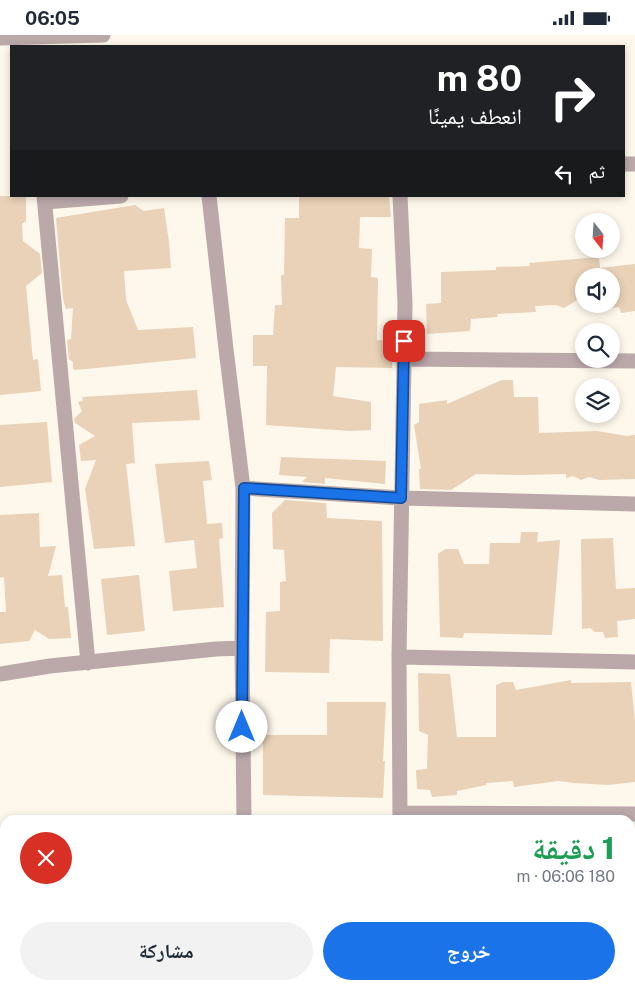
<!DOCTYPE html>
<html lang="ar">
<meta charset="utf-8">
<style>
body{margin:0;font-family:"Public Sans","Noto Naskh Arabic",sans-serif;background:#f2f2f3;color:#1f2937;direction:rtl;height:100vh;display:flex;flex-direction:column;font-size:19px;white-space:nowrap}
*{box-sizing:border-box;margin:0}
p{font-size:16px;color:#747a83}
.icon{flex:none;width:28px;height:28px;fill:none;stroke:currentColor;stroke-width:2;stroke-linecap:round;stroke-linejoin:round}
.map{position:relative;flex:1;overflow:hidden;direction:ltr}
.drawer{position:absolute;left:0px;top:780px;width:635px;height:175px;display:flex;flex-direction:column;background:#fff;border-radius:15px 15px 0 0;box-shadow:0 2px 8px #0003;direction:rtl}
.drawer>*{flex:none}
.top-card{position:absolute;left:10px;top:10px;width:615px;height:152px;border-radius:0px;box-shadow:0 2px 8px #0003;direction:rtl;background:#202124;color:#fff;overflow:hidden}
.needle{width:32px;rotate:163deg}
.tools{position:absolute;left:575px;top:178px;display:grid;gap:10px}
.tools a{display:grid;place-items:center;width:45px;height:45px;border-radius:50%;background:#fff;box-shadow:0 2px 8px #0003;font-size:25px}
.pin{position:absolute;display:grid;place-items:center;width:42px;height:42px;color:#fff;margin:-21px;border-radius:10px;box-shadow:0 2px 8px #0006}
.me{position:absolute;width:55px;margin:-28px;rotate:0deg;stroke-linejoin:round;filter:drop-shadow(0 0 4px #0008)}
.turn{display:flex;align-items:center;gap:18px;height:105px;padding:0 20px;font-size:22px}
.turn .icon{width:65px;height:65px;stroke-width:2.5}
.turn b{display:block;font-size:35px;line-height:42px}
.then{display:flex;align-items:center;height:48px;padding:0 20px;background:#0003;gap:10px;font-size:19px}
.round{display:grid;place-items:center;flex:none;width:52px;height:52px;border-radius:26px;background:#f2f2f3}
.summary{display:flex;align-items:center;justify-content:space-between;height:85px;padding:0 20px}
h1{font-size:30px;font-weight:800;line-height:38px;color:#1e9e55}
.cta{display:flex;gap:10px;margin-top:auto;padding:10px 20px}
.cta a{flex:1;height:58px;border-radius:30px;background:#1a73e8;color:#fff;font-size:20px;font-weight:800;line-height:58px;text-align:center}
.cta a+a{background:#f2f2f3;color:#1f2937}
.status{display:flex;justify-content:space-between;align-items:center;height:35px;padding:0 25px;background:#fff;direction:ltr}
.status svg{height:14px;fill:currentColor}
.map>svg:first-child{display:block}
.building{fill:#e9d2b7}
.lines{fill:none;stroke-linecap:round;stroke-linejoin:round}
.street{stroke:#bba9aa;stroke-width:15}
.route-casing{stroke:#114b97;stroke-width:12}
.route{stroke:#1a73e8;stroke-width:9}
</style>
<div class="status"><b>06:05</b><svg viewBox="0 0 49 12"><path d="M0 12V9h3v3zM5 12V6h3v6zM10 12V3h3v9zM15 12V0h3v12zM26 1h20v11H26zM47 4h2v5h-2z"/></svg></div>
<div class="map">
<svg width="635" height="955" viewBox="0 0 635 955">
<rect width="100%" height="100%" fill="#fef7eb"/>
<!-- building -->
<path class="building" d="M 0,161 L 26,161 L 26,186 L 22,189 L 23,206 L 40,219 L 42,238 L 26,251 L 33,325 L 38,324 L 41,356 L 0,360 Z
M 299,161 L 389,161 L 391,182 L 360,182 L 359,213 L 372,214 L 371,242 L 378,243 L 377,305 L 392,306 L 392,333 L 336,332 L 333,361 L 371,367 L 371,395 L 350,396 L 266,390 L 267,331 L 253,331 L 253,300 L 273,300 L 275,270 L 282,270 L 281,240 L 284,240 L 285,183 L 299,183 Z
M 135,170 L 144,176 L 164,173 L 169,207 L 171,233 L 124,236 L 126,265 L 138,295 L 193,292 L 196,323 L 76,335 L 73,334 L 73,327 L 69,324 L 67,305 L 71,304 L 73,273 L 66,274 L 63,264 L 56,183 Z
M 599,222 L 600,233 L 635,229 L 635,276 L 621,278 L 619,272 L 588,275 L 587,269 L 611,269 L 611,241 L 584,241 L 584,261 L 564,273 L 556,270 L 535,271 L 536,277 L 497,279 L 498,282 L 471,284 L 470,296 L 427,299 L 426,269 L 441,268 L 441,237 L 496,235 L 496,232 L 530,231 L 529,228 Z
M 502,345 L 513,345 L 514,362 L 538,362 L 539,398 L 597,396 L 627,401 L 635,400 L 635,444 L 599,445 L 589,442 L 581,445 L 573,441 L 566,443 L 566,439 L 521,440 L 476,439 L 451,455 L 420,454 L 419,434 L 421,434 L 414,390 L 419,387 L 419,369 L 447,365 L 447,369 Z
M 197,355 L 200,385 L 132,388 L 135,428 L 126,429 L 135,511 L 94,514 L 85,454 L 96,425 L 81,426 L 79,410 L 95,401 L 75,388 L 74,384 L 82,376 L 78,367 L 83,366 L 82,362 Z
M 47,387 L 52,447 L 0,452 L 0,390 Z
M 281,422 L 386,426 L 385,449 L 325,443 L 325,449 L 302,447 L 307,442 L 279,440 Z
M 209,426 L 212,445 L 203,446 L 207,489 L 222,488 L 223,503 L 219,504 L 224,572 L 173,576 L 169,536 L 197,533 L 194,505 L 165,508 L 155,429 Z
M 285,465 L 326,468 L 327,483 L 382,486 L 383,606 L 330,604 L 329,638 L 265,637 L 266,577 L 280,576 L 280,547 L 286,546 L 284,515 L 273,514 L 272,478 Z
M 39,478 L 40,512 L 56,511 L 48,541 L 62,540 L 65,572 L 68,572 L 71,603 L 49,604 L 35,595 L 29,606 L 0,609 L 0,577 L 6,577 L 4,542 L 0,543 L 0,480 Z
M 521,497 L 538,497 L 537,507 L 560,505 L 552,600 L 464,598 L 463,603 L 440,602 L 438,519 L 445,514 L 458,514 L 464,529 L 489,529 L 490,508 L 520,508 Z
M 613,503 L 616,554 L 635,553 L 635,584 L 617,586 L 618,602 L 605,603 L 603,597 L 595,597 L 590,593 L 582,594 L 581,504 Z
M 139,540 L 145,596 L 107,600 L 101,544 Z
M 418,638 L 450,639 L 457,702 L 496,702 L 496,650 L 503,647 L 513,647 L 516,655 L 571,645 L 571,648 L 631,647 L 635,685 L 635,747 L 608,750 L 574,748 L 558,746 L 514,752 L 513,746 L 486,748 L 486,750 L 457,756 L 457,760 L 432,762 L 430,755 L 417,754 L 416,735 L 427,734 L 428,700 L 419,696 Z
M 327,667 L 386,667 L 383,726 L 385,726 L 383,763 L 263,760 L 263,700 L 327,700 Z"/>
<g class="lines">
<!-- street -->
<path class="street" d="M 0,3 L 103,0
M 624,129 L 635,129
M 44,161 L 88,628
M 209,161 L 226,314 L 243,453 L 242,613 L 244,785
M 45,167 L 121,161
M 404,324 L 635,326
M 243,453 L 401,463 L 635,469
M 399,622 L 635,627
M 0,639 L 50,631 L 216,614 L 242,613
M 400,778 L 635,779
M 400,785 L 399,622 L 405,268 L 400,161
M 0,920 L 5,931
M 14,950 L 16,955
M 250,950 L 250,955
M 406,950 L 406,955"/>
</g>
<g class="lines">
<!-- route casing -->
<g class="route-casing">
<path id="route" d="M 242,692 L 244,453 L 401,463 L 404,306"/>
</g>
<!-- route -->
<use href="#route" class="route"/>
</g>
</svg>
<div class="tools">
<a><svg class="needle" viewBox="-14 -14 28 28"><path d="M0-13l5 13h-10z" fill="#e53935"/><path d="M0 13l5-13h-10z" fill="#747a83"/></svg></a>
<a><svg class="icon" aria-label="sound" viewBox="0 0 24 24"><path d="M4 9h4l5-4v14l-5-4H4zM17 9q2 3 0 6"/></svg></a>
<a><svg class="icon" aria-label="search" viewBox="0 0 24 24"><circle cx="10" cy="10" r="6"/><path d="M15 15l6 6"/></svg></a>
<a><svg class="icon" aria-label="layers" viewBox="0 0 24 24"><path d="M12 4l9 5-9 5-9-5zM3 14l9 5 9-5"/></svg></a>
</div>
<div class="pin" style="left:404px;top:306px;background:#d93025"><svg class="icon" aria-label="arrive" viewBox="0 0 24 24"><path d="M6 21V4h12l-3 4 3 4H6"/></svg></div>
<svg class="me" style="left:242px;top:692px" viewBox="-20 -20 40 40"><circle r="19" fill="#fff"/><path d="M0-13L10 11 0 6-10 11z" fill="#1a73e8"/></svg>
<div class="top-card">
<div class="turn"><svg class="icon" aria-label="right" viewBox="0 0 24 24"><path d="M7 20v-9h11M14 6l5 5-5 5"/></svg><div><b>80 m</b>انعطف يمينًا</div></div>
<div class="then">ثم<svg class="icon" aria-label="left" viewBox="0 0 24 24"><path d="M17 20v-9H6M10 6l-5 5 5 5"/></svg></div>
</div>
<section class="drawer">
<div class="summary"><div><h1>1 دقيقة</h1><p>180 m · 06:06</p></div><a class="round" style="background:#d93025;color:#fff"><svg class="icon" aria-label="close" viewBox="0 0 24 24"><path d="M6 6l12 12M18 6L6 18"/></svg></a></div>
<div class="cta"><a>خروج</a><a>مشاركة</a></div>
</section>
</div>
